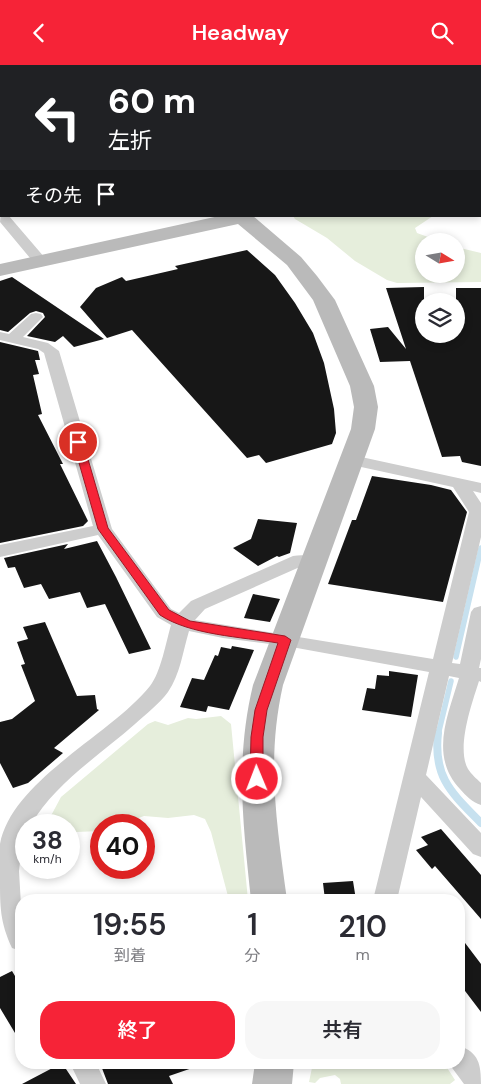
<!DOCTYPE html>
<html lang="ja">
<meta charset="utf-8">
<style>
body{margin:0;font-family:"DM Sans","Noto Sans JP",sans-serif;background:#f7f7f7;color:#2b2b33;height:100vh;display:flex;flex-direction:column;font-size:19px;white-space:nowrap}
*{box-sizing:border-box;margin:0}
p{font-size:16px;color:#7c7c81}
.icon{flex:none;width:28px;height:28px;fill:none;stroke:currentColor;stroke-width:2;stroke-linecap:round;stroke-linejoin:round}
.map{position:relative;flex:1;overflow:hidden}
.side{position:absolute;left:15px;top:829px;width:450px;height:175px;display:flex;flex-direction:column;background:#fff;border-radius:20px;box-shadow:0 2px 8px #0003}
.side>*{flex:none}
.guide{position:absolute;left:0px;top:0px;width:481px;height:152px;box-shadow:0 2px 8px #0003;background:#202124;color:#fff;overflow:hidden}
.needle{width:32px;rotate:101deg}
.tools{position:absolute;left:415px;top:168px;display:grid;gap:10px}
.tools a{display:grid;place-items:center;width:50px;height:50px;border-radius:50%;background:#fff;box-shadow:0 2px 8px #0003;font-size:25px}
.speed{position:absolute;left:15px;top:749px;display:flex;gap:10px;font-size:25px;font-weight:700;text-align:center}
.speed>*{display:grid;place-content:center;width:65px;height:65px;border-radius:50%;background:#fff;box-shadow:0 2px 8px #0003;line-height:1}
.speed small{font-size:12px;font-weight:400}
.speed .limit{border:8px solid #d22;background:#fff;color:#111}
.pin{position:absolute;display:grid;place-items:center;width:42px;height:42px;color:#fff;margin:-21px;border:2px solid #fff;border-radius:50%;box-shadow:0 1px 5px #0007}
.me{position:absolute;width:55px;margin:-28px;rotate:359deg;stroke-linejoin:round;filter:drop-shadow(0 0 4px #0008)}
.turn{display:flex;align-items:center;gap:18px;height:105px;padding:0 25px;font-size:22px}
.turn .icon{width:65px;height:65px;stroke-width:2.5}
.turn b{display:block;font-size:35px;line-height:42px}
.then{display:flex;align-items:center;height:48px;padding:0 25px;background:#0003;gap:10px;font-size:19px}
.eta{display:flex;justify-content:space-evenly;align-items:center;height:85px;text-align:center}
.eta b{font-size:30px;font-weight:600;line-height:35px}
.cta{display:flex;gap:10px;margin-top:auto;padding:10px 25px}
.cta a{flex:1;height:58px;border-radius:20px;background:#f62337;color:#fff;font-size:20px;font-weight:600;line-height:58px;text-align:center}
.cta a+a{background:#f7f7f7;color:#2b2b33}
header{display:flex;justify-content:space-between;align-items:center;height:65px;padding:0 25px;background:#f62337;color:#fff;font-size:22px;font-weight:600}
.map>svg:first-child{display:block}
.green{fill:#e6eedc}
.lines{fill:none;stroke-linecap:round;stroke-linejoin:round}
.stream-far1{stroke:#c7e1ef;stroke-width:5.5}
.stream{stroke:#c7e1ef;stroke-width:8}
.building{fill:#171717}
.street{fill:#cdcdcd;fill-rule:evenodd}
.secondary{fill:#bababa;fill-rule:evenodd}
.route{fill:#f62337;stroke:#a01724}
</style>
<header><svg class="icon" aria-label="back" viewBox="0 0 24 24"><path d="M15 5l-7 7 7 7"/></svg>Headway<svg class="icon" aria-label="search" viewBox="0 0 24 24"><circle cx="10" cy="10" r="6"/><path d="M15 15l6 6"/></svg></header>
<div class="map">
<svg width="481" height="1019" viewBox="0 0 481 1019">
<rect width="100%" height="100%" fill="#fff"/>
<!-- green -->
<path class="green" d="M 293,151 L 433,151 L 415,163 L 417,168 L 439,176 L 424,176 L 424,209 L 456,209 L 456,182 L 481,188 L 481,217 L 397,218 L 387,215 L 355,196 L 327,173 L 295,154 Z
M 221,651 L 231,659 L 248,835 L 229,835 L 211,767 L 205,754 L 194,750 L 168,753 L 144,751 L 120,760 L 101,760 L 101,766 L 76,767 L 69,772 L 69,760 L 46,760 L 61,732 L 148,659 L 155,656 L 168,660 L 188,653 L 196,654 Z
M 313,998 L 444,998 L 455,1015 L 450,1019 L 341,1019 L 340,1014 L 335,1010 L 320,1013 L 315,1018 L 309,1017 Z"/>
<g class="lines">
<!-- stream-far1 -->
<path class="stream-far1" d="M 456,592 L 481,483
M 438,670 L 451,616"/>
<!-- stream -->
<path class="stream" d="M 438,668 C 433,713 452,728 481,758"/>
</g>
<!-- building -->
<path class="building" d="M 247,185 L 275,210 L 295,238 L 313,268 L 324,298 L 334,344 L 336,368 L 332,379 L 266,398 L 259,390 L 247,393 L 132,265 L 107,273 L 80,242 L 96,223 L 122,212 L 126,216 L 178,204 L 175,201 Z
M 12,212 L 104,274 L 74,282 L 63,271 L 55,277 L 27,271 L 45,252 L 43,248 L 36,246 L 30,248 L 8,267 L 0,265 L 0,216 Z
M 424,222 L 424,269 L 456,269 L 456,223 L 481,223 L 481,401 L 462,397 L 460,391 L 442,392 L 410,296 L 380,297 L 370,264 L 388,262 L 406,284 L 386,223 Z
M 0,277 L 38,286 L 40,295 L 35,295 L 39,309 L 33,310 L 42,349 L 38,350 L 63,399 L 60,399 L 88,456 L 83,461 L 0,478 Z
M 372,411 L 431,420 L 451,425 L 467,447 L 443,537 L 328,519 L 352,455 L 356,455 Z
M 258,454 L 297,458 L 290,488 L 279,492 L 277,491 L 258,501 L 233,483 L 251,474 Z
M 97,476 L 116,512 L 151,584 L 129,589 L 105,539 L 87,543 L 80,527 L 49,534 L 41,519 L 24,523 L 15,502 L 8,503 L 4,493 L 68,479 L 64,484 Z
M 253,529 L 280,534 L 270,557 L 244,553 Z
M 45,557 L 77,631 L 95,630 L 97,644 L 99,645 L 54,683 L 63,688 L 28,718 L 13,723 L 0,698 L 0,657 L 12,654 L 35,636 L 21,600 L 25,599 L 17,577 L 28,574 L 23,562 Z
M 232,581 L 254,585 L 229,645 L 208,641 L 206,647 L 180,642 L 192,613 L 204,615 L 215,590 L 218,591 L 221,582 L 231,584 Z
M 389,606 L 418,610 L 411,652 L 362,645 L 367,623 L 375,624 L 377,610 L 389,611 Z
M 441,764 L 481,810 L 481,854 L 435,801 L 432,804 L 416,785 L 428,780 L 421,772 Z
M 353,816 L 356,835 L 325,835 L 323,818 Z
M 459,870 L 481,899 L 481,947 L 459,918 Z
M 12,906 L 21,921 L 21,978 L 0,943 L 0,912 Z
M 62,998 L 76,1019 L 22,1019 Z
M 100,998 L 201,998 L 201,1000 L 169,1011 L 173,1019 L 108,1019 Z"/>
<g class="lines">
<!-- street -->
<path class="street" d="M 0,23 L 1,23 L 1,30 L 0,30 Z
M 480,27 L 481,27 L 481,33 L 480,33 Z
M 0,40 L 1,40 L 1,47 L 0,47 Z
M 1,147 L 1,151 L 9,151 L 45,193 L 47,196 L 45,199 L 35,199 L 0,157 Z
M 36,248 L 41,249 L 43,252 L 23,272 L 48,278 L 59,286 L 112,464 L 171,544 L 179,548 L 191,536 L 293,491 C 303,489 311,491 321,493 L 323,497 L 321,501 L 314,503 L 302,501 L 205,544 L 195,555 L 433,594 L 469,447 L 453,422 L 352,400 L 346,399 L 344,395 L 346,391 L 352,390 L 481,418 L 481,428 L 473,426 L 481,438 L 481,472 L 452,598 L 460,599 L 471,547 L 474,543 L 481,541 L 481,594 L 479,603 L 481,603 L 481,617 L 479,616 C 472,638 456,683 468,704 C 471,709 477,714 481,718 L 481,740 C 472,737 466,731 460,724 C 429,691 448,650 459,613 L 449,611 L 426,710 L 481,768 L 481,792 L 473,789 L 421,732 L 397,835 L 373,835 L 429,607 L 286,581 L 223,573 L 189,566 C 183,586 180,610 168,627 C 159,639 146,649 135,659 C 100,690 54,719 31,760 L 26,760 L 26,770 L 21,788 L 19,806 L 21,840 L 21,886 L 12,883 C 0,857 0,842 0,813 C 0,802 0,790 0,779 C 12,715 112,669 150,621 C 161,607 166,577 171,560 L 157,552 L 98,470 L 0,492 L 0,480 L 93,461 L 44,288 L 38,284 L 0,275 L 0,267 L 9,269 L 31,249 Z
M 459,981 C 479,987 481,1000 481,1019 L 464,1019 L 450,1000 L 448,998 L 459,998 Z
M 70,998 L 96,998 L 106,1019 L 80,1019 Z"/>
<!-- secondary -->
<path class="secondary" d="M 57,0 L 73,0 L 74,1 L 58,1 Z
M 219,151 L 253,151 L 301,192 L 317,211 L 335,235 L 374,321 L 378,342 L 375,364 L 283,620 C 266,696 277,760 287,835 L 251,835 C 243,759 235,695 253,620 L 351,364 L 354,342 L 350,321 L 313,235 L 287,200 L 238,159 L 0,211 L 0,199 Z
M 255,998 L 294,998 L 292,1019 L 252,1019 Z"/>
</g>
<!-- route -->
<path class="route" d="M 78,374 L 83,377 L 108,463 L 169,545 L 190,556 L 285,571 L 291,575 L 267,645 L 263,672 L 263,714 L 261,717 L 252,717 L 250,714 L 251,672 L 255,645 L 278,578 C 242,572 190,570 160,550 L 98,464 L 73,377 Z"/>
</svg>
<div class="tools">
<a><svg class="needle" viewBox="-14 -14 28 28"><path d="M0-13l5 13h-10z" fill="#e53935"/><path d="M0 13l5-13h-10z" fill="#7c7c81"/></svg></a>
<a><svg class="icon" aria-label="layers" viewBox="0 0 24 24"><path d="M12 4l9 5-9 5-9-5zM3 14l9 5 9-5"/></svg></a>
</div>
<div class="speed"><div>38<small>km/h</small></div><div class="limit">40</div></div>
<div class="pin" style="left:78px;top:377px;background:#d93025"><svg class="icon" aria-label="arrive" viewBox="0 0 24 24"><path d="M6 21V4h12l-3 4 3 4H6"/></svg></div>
<svg class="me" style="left:257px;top:714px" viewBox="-20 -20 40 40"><circle r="17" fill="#f62337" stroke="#fff" stroke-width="3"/><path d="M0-11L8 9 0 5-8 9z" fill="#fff"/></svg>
<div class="guide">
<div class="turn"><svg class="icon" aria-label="left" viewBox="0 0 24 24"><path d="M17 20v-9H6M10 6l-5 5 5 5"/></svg><div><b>60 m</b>左折</div></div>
<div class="then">その先<svg class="icon" aria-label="arrive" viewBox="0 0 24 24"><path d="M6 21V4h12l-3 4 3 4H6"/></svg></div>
</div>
<section class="side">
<div class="eta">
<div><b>19:55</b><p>到着</p></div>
<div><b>1</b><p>分</p></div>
<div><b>210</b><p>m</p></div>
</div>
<div class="cta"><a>終了</a><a>共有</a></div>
</section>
</div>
